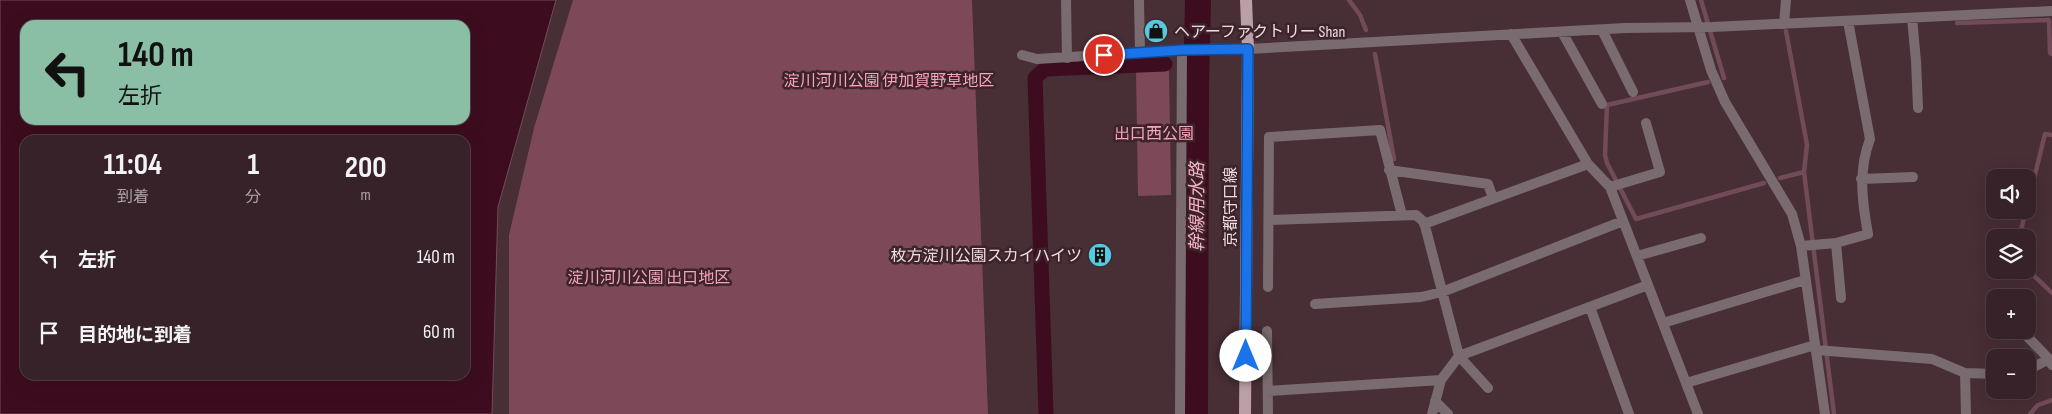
<!DOCTYPE html>
<html lang="ja">
<meta charset="utf-8">
<style>
body{margin:0;font-family:"Sofia Sans Condensed","Noto Sans JP",sans-serif;background:#3d2a30;color:#f1f3f6;height:100vh;display:flex;flex-direction:column;font-size:19px;white-space:nowrap}
*{box-sizing:border-box;margin:0}
p{font-size:16px;color:#aaa4a8}
.icon{flex:none;width:28px;height:28px;fill:none;stroke:currentColor;stroke-width:2;stroke-linecap:round;stroke-linejoin:round}
.map{position:relative;flex:1;overflow:hidden}
.panel{position:absolute;left:20px;top:135px;width:450px;height:245px;display:flex;flex-direction:column;background:#362228;border-radius:15px;box-shadow:0 5px 20px #0002,0 0 0 1px #503f45}
.panel>*{flex:none}
.hud{position:absolute;left:20px;top:20px;width:450px;height:105px;border-radius:15px;box-shadow:0 5px 20px #0002,0 0 0 1px #503f45;background:#8abfa5;color:#111;overflow:hidden}
.controls{position:absolute;left:1986px;top:169px;display:grid;gap:10px}
.controls a{display:grid;place-items:center;width:50px;height:50px;border-radius:10px;background:#362228;box-shadow:0 5px 20px #0002,0 0 0 1px #503f45;font-size:25px}
.pin{position:absolute;display:grid;place-items:center;width:42px;height:42px;color:#fff;margin:-21px;border:2px solid #fff;border-radius:50%;box-shadow:0 1px 5px #0007}
.me{position:absolute;width:55px;margin:-28px;rotate:0deg;stroke-linejoin:round;filter:drop-shadow(0 0 4px #0008)}
.turn{display:flex;align-items:center;gap:18px;height:105px;padding:0 15px;font-size:22px}
.turn .icon{width:65px;height:65px;stroke-width:2.5}
.turn b{display:block;font-size:35px;line-height:42px}
.eta{display:flex;justify-content:space-evenly;align-items:center;height:85px;text-align:center}
.eta b{font-size:30px;font-weight:700;line-height:35px}
ul{padding:0;list-style:none}
li{display:flex;align-items:center;gap:15px;height:75px;padding:0 15px}
li div{flex:1}
li b{display:block;font-size:19px}
li em{font-style:normal}
.map>svg:first-child{display:block}
.green{fill:#7d4959}
.water{fill:#3d0d1f;stroke:#724b59;fill-rule:evenodd}
.lines{fill:none;stroke-linecap:round;stroke-linejoin:round}
.stream{stroke:#724b59;stroke-width:4.5}
.canal{stroke:#3d0d1f;stroke-width:15}
.river{stroke:#3d0d1f;stroke-width:26}
.minor{stroke:#796b6f;stroke-width:10}
.primary{stroke:#ba9fa6;stroke-width:12}
.route-casing{stroke:#114b97;stroke-width:12}
.route{stroke:#1a73e8;stroke-width:9}
.labels{text-anchor:middle;stroke-width:5;stroke-linejoin:round;paint-order:stroke}
.poi-label{font-size:16px;fill:#eedce0;stroke:#3d242b;text-anchor:start}
.park-label{font-size:16px;fill:#f9a2bb;stroke:#3d242b}
.street-label{font-size:16px;fill:#eedce0;stroke:#3d242b}
.water-label{font-size:18px;font-style:italic;fill:#f6b0c4;stroke:#3d242b}
</style>
<div class="map">
<svg width="2052" height="414" viewBox="0 0 2052 414">
<rect width="100%" height="100%" fill="#482e35"/>
<!-- green -->
<path class="green" d="M 573,0 L 972,0 L 988,414 L 509,414 L 509,235 L 534,128 Z
M 1169,69 L 1171,195 L 1138,196 L 1136,70 Z"/>
<!-- water -->
<path class="water" d="M 0,0 L 556,0 L 498,207 L 492,414 L 0,414 ZM 25,25 L 465,25 L 465,120 L 25,120 ZM 25,140 L 465,140 L 465,375 L 25,375 Z"/>
<g class="lines">
<!-- stream -->
<path class="stream" d="M 1349,0 L 1360,15 L 1366,30
M 1701,0 L 1724,78
M 1957,23 L 2049,20 L 2050,53 L 2052,54
M 1786,31 L 1807,145 L 1804,172 L 1834,414
M 1375,54 L 1394,159
M 1191,64 L 1197,63
M 1708,82 L 1607,105 L 1605,155 L 1607,163 L 1636,219 L 1764,183
M 1780,178 L 1804,172
M 2028,203 L 2045,134 L 2052,135
M 2019,238 L 2026,210
M 2028,270 L 2052,293
M 2030,414 L 2038,405 L 2052,400"/>
<!-- canal -->
<path class="canal" d="M 1046,414 L 1035,78 L 1045,69 L 1165,64"/>
<!-- river -->
<path class="river" d="M 1195,414 L 1196,88 L 1198,0"/>
<!-- minor -->
<path class="minor" d="M 1066,0 L 1067,58
M 1139,0 L 1140,53
M 1690,0 L 1711,70 L 1725,102 L 1792,214 L 1801,246 L 1825,414
M 1912,18 L 1916,61 L 1918,108
M 1784,24 L 1786,0
M 1602,30 L 1633,92
M 1562,32 L 1602,104
M 1511,34 L 1588,164 L 1610,187 L 1698,414
M 1022,55 L 1037,59 L 1182,50 L 1248,49 L 1625,28 L 1712,27 L 2052,11
M 1389,170 L 1488,184 L 1493,198
M 1861,179 L 1913,177
M 1610,187 L 1660,172 L 1646,123
M 1270,220 L 1416,215 L 1424,222 L 1459,356 L 1488,388
M 1424,224 L 1588,164
M 1836,243 L 1841,298
M 1801,246 L 1836,243 L 1868,234 C 1862,201 1858,171 1870,139 L 1848,21
M 1637,256 L 1701,238
M 1268,287 L 1269,137 L 1380,130 L 1402,215
M 1315,304 L 1421,297 L 1442,292 L 1623,221
M 1590,307 L 1629,414
M 1663,323 L 1805,280
M 2021,330 L 2049,359 L 2052,365
M 1267,331 L 1268,414
M 1816,350 L 1932,359 L 1965,373 L 1995,374
M 2028,370 L 2049,359
M 1965,373 L 1966,414
M 1686,383 L 1815,345
M 1268,391 L 1441,380
M 1435,401 L 1448,414
M 1180,414 L 1182,50
M 1432,414 L 1441,380 L 1459,356 L 1648,285"/>
<!-- primary -->
<path class="primary" d="M 1245,414 L 1248,49 L 1246,0"/>
</g>
<g class="lines">
<!-- route casing -->
<g class="route-casing">
<path id="route" d="M 1104,55 L 1182,50 L 1248,49 L 1246,356"/>
</g>
<!-- route -->
<use href="#route" class="route"/>
</g>
<!-- icons -->
<defs>
<g id="shop-disc" transform="scale(1.25)"><circle r="9.5" fill="#54cade" stroke="#3d242b"/><path d="M-5-2.5h2.3a2.7 3.5 0 0 1 5.4 0H5L5.5 6h-11ZM-1.5-2.5h3a1.5 2.3 0 0 0-3 0Z" fill="#111"/></g>
<g id="building-disc" transform="scale(1.25)"><circle r="9.5" fill="#54cade" stroke="#3d242b"/><path d="M-4-6H4V6H1V3H-1V6H-4ZM-2.5-4.3h1.7v1.8h-1.7ZM.8-4.3h1.7v1.8H.8ZM-2.5-1h1.7V.8h-1.7ZM.8-1h1.7V.8H.8Z" fill="#111"/></g>
</defs>
<g fill-rule="evenodd">
<use href="#shop-disc" x="1156" y="31"/>
<use href="#building-disc" x="1100" y="255"/>
</g>
<g class="labels">
<!-- poi labels -->
<g class="poi-label">
<text x="1174" y="37">ヘアーファクトリー Shan</text>
<text x="1082" y="261" text-anchor="end">枚方淀川公園スカイハイツ</text>
</g>
<!-- park labels -->
<g class="park-label">
<text x="889" y="86">淀川河川公園 伊加賀野草地区</text>
<text x="1154" y="139">出口西公園</text>
<text x="649" y="283">淀川河川公園 出口地区</text>
</g>
<!-- street labels -->
<g class="street-label">
<text transform="translate(1230 207) rotate(-90)" y="6">京都守口線</text>
</g>
<!-- water labels -->
<g class="water-label">
<text transform="translate(1197 207) rotate(-90)" y="6">幹線用水路</text>
</g>
</g>
</svg>
<div class="controls">
<a><svg class="icon" aria-label="sound" viewBox="0 0 24 24"><path d="M4 9h4l5-4v14l-5-4H4zM17 9q2 3 0 6"/></svg></a>
<a><svg class="icon" aria-label="layers" viewBox="0 0 24 24"><path d="M12 4l9 5-9 5-9-5zM3 14l9 5 9-5"/></svg></a>
<a>+</a>
<a>−</a>
</div>
<div class="pin" style="left:1104px;top:55px;background:#d93025"><svg class="icon" aria-label="arrive" viewBox="0 0 24 24"><path d="M6 21V4h12l-3 4 3 4H6"/></svg></div>
<svg class="me" style="left:1246px;top:356px" viewBox="-20 -20 40 40"><circle r="19" fill="#fff"/><path d="M0-13L10 11 0 6-10 11z" fill="#1a73e8"/></svg>
<div class="hud">
<div class="turn"><svg class="icon" aria-label="left" viewBox="0 0 24 24"><path d="M17 20v-9H6M10 6l-5 5 5 5"/></svg><div><b>140 m</b>左折</div></div>
</div>
<section class="panel">
<div class="eta">
<div><b>11:04</b><p>到着</p></div>
<div><b>1</b><p>分</p></div>
<div><b>200</b><p>m</p></div>
</div>
<ul>
<li><svg class="icon" aria-label="left" viewBox="0 0 24 24"><path d="M17 20v-9H6M10 6l-5 5 5 5"/></svg><div><b>左折</b></div><em>140 m</em></li>
<li><svg class="icon" aria-label="arrive" viewBox="0 0 24 24"><path d="M6 21V4h12l-3 4 3 4H6"/></svg><div><b>目的地に到着</b></div><em>60 m</em></li>
</ul>
</section>
</div>
